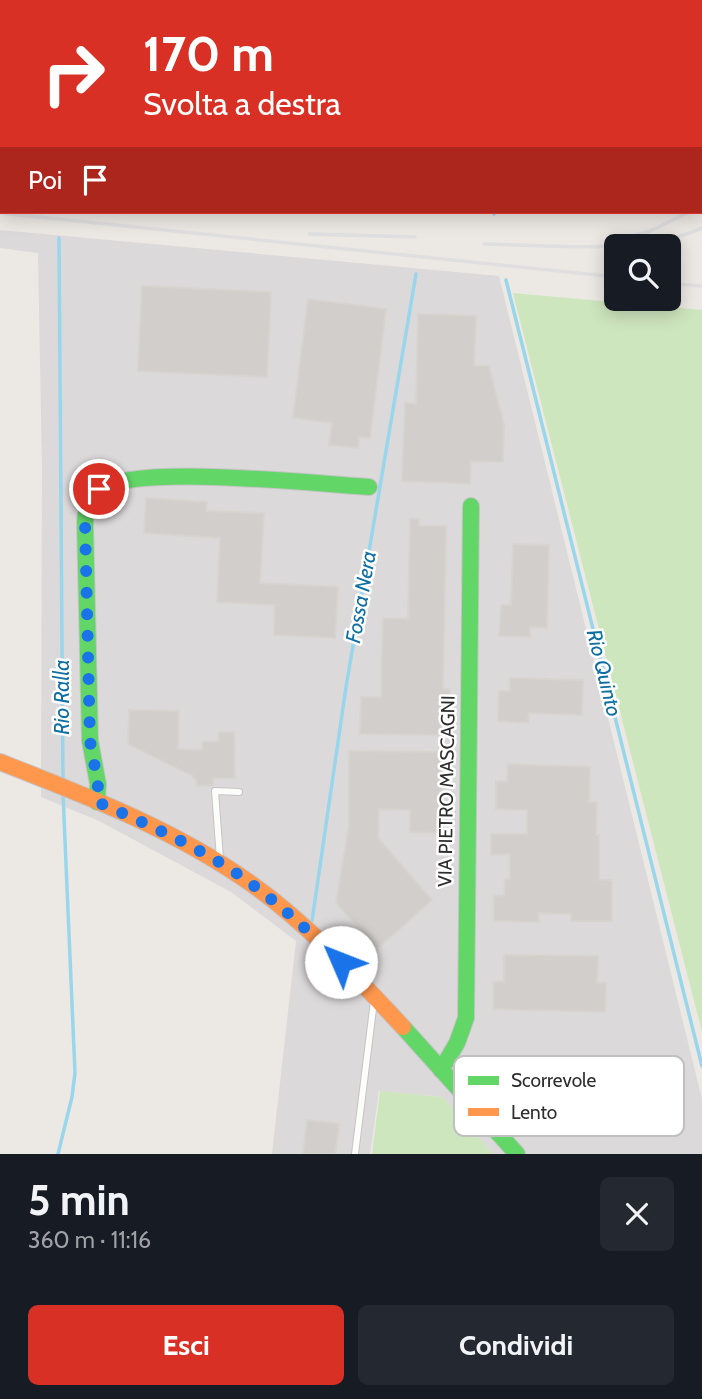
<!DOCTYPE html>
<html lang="it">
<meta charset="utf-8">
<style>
body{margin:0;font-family:Cabin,sans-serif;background:#242831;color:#f1f3f6;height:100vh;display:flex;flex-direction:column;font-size:26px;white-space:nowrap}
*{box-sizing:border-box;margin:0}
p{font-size:23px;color:#9ea1a6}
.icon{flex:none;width:38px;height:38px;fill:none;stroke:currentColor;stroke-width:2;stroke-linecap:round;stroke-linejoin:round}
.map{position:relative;height:1154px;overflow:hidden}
.panel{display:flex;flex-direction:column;background:#171b24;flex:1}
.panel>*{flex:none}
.banner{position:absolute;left:0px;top:0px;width:704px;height:214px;box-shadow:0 4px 18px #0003;background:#d93025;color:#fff;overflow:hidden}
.controls{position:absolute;left:604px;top:234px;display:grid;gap:14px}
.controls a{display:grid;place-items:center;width:77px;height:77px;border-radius:10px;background:#171b24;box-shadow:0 4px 18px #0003;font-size:35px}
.pin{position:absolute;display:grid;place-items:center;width:60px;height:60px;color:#fff;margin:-30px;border:4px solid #fff;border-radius:50%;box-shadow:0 2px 7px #0007}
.me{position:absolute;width:77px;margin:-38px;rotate:314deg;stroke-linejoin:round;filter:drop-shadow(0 0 5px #0008)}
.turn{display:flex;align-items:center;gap:24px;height:147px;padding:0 28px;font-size:32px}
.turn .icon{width:91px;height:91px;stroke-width:2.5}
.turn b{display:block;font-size:49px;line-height:60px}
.then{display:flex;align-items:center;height:66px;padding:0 28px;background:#0003;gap:14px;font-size:26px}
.round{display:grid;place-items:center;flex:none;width:74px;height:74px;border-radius:10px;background:#242831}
.head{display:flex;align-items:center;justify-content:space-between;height:119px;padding:0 28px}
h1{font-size:42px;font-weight:700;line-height:52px}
.button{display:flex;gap:14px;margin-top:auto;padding:14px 28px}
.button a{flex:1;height:80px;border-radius:10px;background:#d93025;color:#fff;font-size:28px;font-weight:700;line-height:80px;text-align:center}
.button a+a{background:#242831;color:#f1f3f6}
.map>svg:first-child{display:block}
.industrial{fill:#dcd9db}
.green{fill:#cee6be}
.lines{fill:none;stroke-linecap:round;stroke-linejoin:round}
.stream{stroke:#99d6ec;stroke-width:3.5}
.building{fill:#d1cecb;stroke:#d7d4d0;stroke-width:2}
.lane-casing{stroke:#c5c4c5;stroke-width:8}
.street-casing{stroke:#c5c4c5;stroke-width:14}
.fast-casing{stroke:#c5c4c5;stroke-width:18}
.slow-casing{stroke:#c5c4c5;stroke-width:18}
.path{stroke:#c9c9c8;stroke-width:2;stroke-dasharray:5 3.5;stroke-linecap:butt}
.lane{stroke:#fcfcfb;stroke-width:6}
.street{stroke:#fcfcfb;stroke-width:12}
.fast{stroke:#63d668;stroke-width:16}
.slow{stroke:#ff974d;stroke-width:16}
.rail{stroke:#dfdfe1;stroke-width:3.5}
.route{stroke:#1a73e8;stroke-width:12;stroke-dasharray:0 21.6}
.labels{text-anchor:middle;stroke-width:5;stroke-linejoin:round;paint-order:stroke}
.street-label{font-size:19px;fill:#2e2e2e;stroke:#fff}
.water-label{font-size:21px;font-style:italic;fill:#0d6fa3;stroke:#fff}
.key{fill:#fff;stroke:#c0c0c0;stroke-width:2}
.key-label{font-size:19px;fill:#2e2e2e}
</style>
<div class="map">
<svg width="702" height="1154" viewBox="0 0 702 1154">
<rect width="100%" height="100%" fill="#ece8e4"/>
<!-- industrial -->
<path class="industrial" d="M 0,230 L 499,276 L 702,1099 L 702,1154 L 493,1154 L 443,1097 L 379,1091 L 370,1154 L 272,1154 L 296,941 L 231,892 L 99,821 L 41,797 L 42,469 L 38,253 L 0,248 Z"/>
<!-- green -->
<path class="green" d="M 513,293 L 702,310 L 702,1032 Z
M 380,1091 L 443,1097 L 493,1154 L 372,1154 Z"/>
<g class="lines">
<!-- stream -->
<path class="stream" d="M 56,0 L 56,2
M 379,0 L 380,2
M 406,0 L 407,2
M 493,212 L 494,214
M 59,238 L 63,780
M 506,280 L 702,1066
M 312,921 L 346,687 L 416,274
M 58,1154 L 72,1097 L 75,1073 L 63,794"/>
</g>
<!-- building -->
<path class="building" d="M 142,286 L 271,292 L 267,377 L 138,371 Z
M 308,299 L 386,309 L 370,438 L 359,437 L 358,448 L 329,445 L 332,423 L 293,418 Z
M 418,314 L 476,316 L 474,366 L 489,366 L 504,425 L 503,462 L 471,461 L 470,484 L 402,481 L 405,403 L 416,404 Z
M 146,498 L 207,502 L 206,511 L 264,513 L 260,583 L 338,587 L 335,638 L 274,635 L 275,605 L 217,602 L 220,538 L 144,533 Z
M 410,519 L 419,519 L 419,526 L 446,526 L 443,689 L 450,689 L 449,699 L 443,699 L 442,735 L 360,734 L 361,697 L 381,697 L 383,618 L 408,619 Z
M 513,544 L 549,545 L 547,628 L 530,627 L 530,637 L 499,636 L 501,605 L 511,605 Z
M 510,678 L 583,680 L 582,715 L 529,713 L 528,723 L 498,721 L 499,691 L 510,691 Z
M 129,710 L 179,711 L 178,749 L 202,750 L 202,742 L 218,741 L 219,732 L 234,732 L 235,778 L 213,778 L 213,785 L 197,786 L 196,779 L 193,778 L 193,776 L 128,744 Z
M 349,751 L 442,752 L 441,833 L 410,832 L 410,810 L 379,809 L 378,838 L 432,900 L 377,949 L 336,903 L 349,826 Z
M 508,764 L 590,767 L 589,802 L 597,802 L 596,835 L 599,835 L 599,880 L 612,880 L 612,921 L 571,921 L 571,914 L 538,913 L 539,922 L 494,921 L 494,895 L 504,896 L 505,879 L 510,879 L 510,854 L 491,855 L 491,834 L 527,834 L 527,810 L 496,809 L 496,781 L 507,781 Z
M 504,955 L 598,956 L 597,983 L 606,983 L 605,1012 L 494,1009 L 493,981 L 504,982 Z
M 307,1120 L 339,1124 L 335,1154 L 303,1154 Z"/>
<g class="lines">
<!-- lane casing -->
<g class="lane-casing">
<path id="lane" d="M 220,859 L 215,791 L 239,792
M 355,1154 L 374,1001"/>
</g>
<!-- street casing -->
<g class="street-casing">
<path id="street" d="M 0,4 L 2,4"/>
</g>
<!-- fast casing -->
<g class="fast-casing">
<path id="fast" d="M 97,802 L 98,784 L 90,741 L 85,522 C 86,509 88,496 100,489 C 137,464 317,484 369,487
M 403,1027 L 517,1154
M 441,1070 L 457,1043 L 466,1018 L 471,506"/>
</g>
<!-- slow casing -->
<g class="slow-casing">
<path id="slow" d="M 0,762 C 87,796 176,830 253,885 C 309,925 356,977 403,1027"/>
</g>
<!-- path -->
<path class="path" d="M 631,0 L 632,2
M 689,2 L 694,0"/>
<!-- lane -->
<use href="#lane" class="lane"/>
<!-- street -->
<use href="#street" class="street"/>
<!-- fast -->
<use href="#fast" class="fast"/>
<!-- slow -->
<use href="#slow" class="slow"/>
<!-- rail -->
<path class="rail" d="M 0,213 L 616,277
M 309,234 L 415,237
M 621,239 L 650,231 L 689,212
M 484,244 C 551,245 639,256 702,228
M 668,283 L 702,286"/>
</g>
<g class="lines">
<!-- route -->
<path class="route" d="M 99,489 L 87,504 L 85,522 L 90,741 L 98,784 L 97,802 C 147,824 197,846 242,877 C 277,902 310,932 341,962"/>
</g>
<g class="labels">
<!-- street labels -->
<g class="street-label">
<text transform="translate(446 791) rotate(-89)" y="7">VIA PIETRO MASCAGNI</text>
</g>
<!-- water labels -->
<g class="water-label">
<text transform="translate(361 597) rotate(-80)" y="7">Fossa Nera</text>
<text transform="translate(604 673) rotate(76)" y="7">Rio Quinto</text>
<text transform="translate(62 697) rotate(-90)" y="7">Rio Ralla</text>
</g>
</g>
<!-- legend -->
<rect x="454" y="1056" width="230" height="80" rx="10" class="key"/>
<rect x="468" y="1076" width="31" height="9" fill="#63d668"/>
<rect x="468" y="1108" width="31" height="8" fill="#ff974d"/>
<g class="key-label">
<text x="511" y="1087">Scorrevole</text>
<text x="511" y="1119">Lento</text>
</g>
</svg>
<div class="controls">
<a><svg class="icon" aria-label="search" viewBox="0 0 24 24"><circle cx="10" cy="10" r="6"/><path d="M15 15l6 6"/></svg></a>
</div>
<div class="pin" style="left:99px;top:489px;background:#d93025"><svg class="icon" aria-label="arrive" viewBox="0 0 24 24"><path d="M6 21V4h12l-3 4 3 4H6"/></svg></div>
<svg class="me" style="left:341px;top:962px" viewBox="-20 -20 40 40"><circle r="19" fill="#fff"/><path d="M0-13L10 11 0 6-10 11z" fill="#1a73e8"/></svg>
<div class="banner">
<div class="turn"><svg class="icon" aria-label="right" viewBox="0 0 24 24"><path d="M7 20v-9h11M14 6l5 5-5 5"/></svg><div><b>170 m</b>Svolta a destra</div></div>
<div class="then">Poi<svg class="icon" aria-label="arrive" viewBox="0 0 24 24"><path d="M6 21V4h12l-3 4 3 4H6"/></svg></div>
</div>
</div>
<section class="panel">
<div class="head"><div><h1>5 min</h1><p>360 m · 11:16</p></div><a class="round"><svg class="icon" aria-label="close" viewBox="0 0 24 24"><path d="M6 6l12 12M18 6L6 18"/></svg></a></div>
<div class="button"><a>Esci</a><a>Condividi</a></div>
</section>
